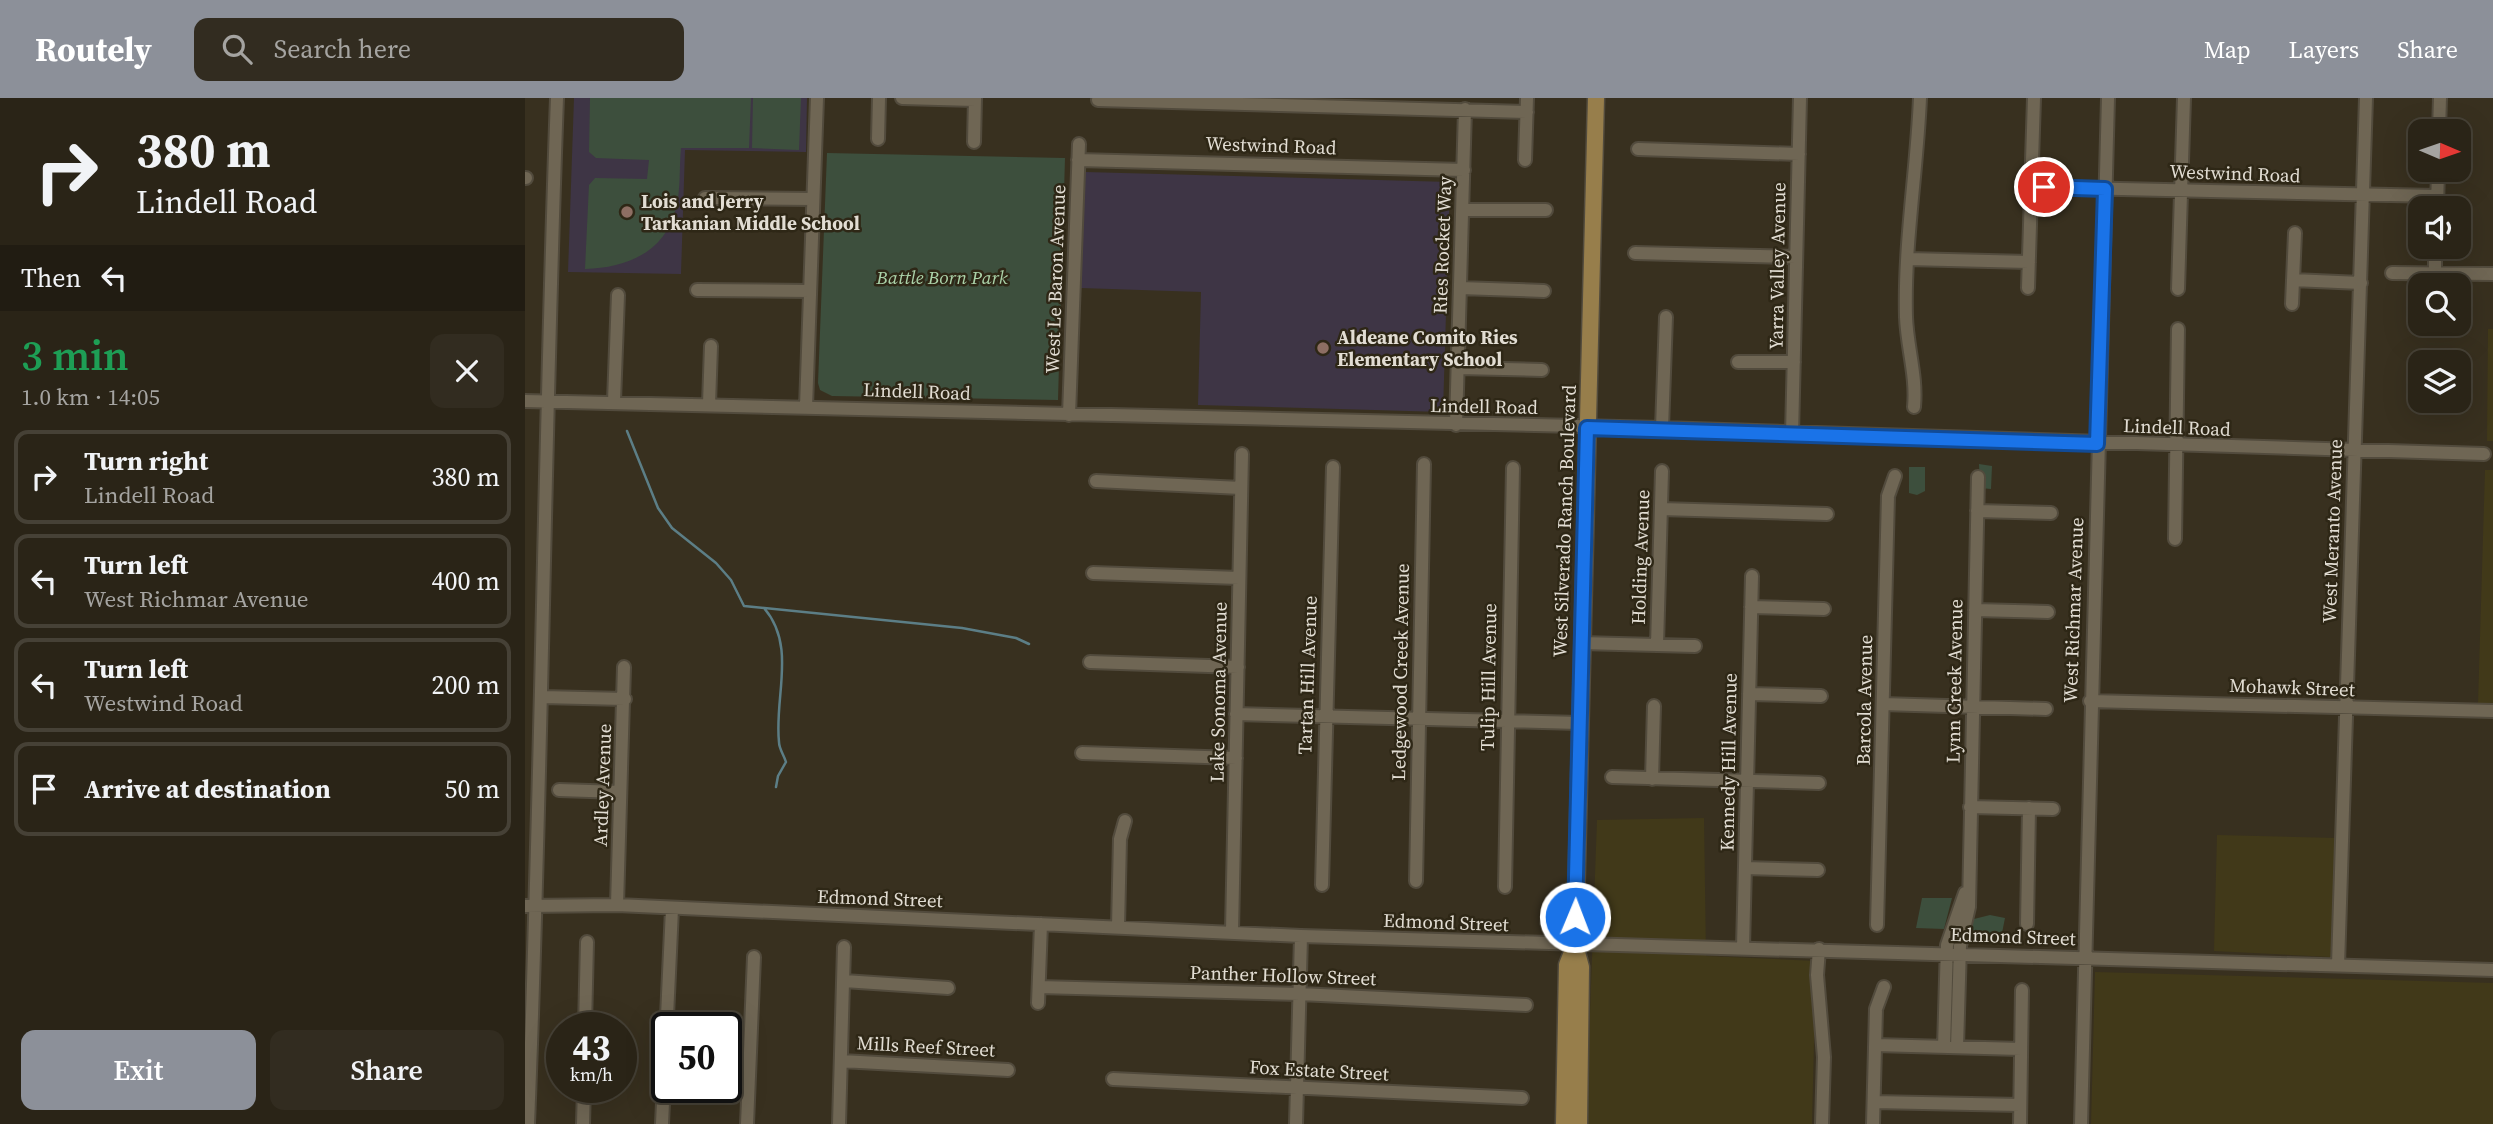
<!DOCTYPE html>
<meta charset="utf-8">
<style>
body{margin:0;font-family:"Source Serif 4",serif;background:#322c20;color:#f1f3f6;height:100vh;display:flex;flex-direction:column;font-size:26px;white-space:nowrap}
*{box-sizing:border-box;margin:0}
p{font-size:23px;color:#a5a4a1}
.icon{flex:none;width:38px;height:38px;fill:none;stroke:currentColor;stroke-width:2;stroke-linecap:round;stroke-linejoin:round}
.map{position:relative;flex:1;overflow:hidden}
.sheet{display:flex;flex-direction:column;background:#2a2417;width:525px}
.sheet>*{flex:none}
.guide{background:#2a2417;color:#f1f3f6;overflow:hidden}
.needle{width:46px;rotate:92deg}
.fabs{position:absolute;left:1883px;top:21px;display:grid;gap:14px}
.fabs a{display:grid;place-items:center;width:63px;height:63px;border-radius:14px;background:#2a2417;box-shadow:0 7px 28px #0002,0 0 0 2px #464136;font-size:35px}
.speed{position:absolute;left:21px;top:914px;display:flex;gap:14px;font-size:35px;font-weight:700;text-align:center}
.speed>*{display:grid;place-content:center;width:91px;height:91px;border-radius:50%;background:#2a2417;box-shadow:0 7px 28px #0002,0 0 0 2px #464136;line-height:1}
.speed small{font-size:18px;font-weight:400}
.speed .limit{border:4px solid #111;border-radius:10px;background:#fff;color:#111}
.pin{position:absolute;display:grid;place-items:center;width:60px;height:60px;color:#fff;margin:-30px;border:4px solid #fff;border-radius:50%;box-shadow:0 2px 7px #0007}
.me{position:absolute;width:77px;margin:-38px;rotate:1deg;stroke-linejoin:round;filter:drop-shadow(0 0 5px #0008)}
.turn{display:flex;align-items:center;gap:24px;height:147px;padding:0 21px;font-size:32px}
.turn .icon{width:91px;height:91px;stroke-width:2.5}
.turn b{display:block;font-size:49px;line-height:60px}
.then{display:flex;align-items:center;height:66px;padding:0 21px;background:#0003;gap:14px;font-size:26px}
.round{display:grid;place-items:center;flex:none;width:74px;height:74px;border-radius:14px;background:#322c20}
.summary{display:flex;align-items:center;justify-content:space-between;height:119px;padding:0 21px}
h1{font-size:42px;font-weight:600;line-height:52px;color:#1e9e55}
.button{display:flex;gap:14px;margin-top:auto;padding:14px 21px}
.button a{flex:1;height:80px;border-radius:14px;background:#8c9099;color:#fff;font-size:28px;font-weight:600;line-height:80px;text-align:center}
.button a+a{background:#322c20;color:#f1f3f6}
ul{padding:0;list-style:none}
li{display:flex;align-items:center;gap:21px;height:94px;margin:0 14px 10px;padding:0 7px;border:4px solid #464136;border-radius:14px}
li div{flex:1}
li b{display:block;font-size:26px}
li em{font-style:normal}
header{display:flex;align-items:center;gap:42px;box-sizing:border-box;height:98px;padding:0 35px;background:#8c9099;color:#fff}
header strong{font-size:33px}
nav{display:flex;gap:38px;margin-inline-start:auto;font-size:24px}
.search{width:490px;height:63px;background:#322c20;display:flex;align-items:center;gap:18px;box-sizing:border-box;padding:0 24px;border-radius:14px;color:#a5a4a1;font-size:26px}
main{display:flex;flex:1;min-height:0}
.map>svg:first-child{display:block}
.education{fill:#3e3545}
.green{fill:#3d4f3d}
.sand{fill:#413919}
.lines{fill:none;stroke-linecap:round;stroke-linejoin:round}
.stream{stroke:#5c7e86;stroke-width:2.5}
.minor-casing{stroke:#524b3d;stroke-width:16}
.major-casing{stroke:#524b3d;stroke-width:19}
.minor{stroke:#6f6654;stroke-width:12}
.major{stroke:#977e4b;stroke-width:16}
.route-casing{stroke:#114b97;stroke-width:18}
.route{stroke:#1a73e8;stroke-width:12}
.education-dot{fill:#8d6e63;stroke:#2e2716;stroke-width:2.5}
.labels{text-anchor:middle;stroke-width:5;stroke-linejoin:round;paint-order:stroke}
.street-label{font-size:19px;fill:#e2ddd3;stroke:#2e2716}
.poi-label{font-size:19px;font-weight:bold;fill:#e2ddd3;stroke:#2e2716;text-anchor:start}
.park-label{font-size:19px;font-style:italic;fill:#abd2a9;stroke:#2e2716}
</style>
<header>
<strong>Routely</strong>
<div class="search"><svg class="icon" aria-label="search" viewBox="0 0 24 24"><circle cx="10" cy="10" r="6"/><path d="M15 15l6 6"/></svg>Search here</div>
<nav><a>Map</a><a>Layers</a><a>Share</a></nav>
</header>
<main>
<section class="sheet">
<div class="guide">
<div class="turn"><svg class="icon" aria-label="right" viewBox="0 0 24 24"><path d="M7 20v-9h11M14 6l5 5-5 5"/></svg><div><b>380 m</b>Lindell Road</div></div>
<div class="then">Then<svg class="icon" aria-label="left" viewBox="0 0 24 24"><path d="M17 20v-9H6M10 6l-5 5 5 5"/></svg></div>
</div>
<div class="summary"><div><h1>3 min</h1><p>1.0 km · 14:05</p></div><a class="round"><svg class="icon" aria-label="close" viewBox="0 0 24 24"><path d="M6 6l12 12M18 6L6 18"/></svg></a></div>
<ul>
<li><svg class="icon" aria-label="right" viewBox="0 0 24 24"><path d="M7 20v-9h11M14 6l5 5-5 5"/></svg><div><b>Turn right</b><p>Lindell Road</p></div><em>380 m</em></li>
<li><svg class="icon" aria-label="left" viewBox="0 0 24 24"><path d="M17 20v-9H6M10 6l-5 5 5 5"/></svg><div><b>Turn left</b><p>West Richmar Avenue</p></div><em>400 m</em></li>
<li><svg class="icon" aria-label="left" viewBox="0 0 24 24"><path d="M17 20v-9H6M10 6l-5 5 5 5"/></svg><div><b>Turn left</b><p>Westwind Road</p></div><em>200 m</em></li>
<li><svg class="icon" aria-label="arrive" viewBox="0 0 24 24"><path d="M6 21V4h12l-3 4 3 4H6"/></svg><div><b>Arrive at destination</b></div><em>50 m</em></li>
</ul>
<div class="button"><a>Exit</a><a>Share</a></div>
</section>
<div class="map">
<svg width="1968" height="1026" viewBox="0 0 1968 1026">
<rect width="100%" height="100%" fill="#38301f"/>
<!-- education -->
<path class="education" d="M 49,0 L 282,0 L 281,54 L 160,52 L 156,176 L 43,174 Z
M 560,74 L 925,84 L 918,314 L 673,307 L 676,194 L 556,190 Z"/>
<!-- green -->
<path class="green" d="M 65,0 L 226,0 L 224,50 L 156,50 C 154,70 156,91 151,110 C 141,154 101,170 60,171 L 64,87 L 70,80 L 122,81 L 124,62 L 71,60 L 64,54 Z
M 228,0 L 276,0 L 274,52 L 227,50 Z
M 302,55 L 540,60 L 533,302 L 307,298 L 295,292 L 293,285 Z
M 1454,366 L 1467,368 L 1466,391 L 1455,390 Z
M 1384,369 L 1400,369 L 1400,393 L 1392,397 L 1384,395 Z
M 1397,800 L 1427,800 L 1419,831 L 1391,830 Z
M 1465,817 L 1480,820 L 1477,835 L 1442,837 L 1449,821 Z"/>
<!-- sand -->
<path class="sand" d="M 1963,231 L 1968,231 L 1968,343 L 1962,343 Z
M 1960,372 L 1968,372 L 1968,605 L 1953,606 Z
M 1179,720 L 1181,858 L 1291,863 L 1287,1026 L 1061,1026 L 1072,722 Z
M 1692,737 L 1811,740 L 1806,859 L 1689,853 Z
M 1570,874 L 1968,885 L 1968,1026 L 1566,1026 Z"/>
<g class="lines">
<!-- stream -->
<path class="stream" d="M 102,333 L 133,410 L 147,430 L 191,465 L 206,482 L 219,508 L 437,530 L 491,540 L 504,546
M 239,510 C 272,548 249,599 254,644 C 254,651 259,657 261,664 L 253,678 L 251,689"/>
<!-- minor casing -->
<g class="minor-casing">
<path id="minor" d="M 377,0 L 450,2
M 573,2 L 1002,14
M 1914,33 L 1915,0
M 353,41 L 354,0
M 449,44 L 450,0
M 1113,51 L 1274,56
M 553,62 L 939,72
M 1000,62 L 1002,0
M 0,80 L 1,80
M 1506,89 L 1912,98
M 180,100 L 288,101
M 1912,110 L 1913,72
M 937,112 L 1021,112
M 1110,155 L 1270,159
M 1383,161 L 1504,164
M 1867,175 L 1968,176
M 1910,175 L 1910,149
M 1768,182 L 1836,185
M 935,190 L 1019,193
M 1503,190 L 1509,0
M 1653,191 L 1659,0
M 172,192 L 285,193
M 1767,206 L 1770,135
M 1213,264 L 1269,264
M 933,270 L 1017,272
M 0,303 L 1137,330 L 1959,356
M 89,303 L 93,197
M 184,306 L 186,248
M 281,309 L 292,0
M 1389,309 C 1392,278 1382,249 1381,219 C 1379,145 1392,73 1395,0
M 544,317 L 554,46
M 931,327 L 940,11
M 1137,330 L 1141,219
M 1267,337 L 1275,0
M 571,383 L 716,390
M 1136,411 L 1302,416
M 1452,413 L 1526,415
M 1650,441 L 1653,231
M 568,475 L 714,480
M 1226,509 L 1299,511
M 1450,512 L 1523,514
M 1056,545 L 1170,548
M 1132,547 L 1137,373
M 565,564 L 713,569
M 1224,596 L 1296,598
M 17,599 L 100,601
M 1565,603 L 1968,613
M 1358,606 L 1521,611
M 711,616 L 1054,625
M 557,655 L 711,660
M 1087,679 L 1294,685
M 1127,681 L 1129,608
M 34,692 L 95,694
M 1445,709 L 1528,711
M 1220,770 L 1293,772
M 891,783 L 899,366
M 797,787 L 808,369
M 980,789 L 988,370
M 92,807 L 99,569
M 0,808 L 92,807 L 776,838 L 1968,872
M 1502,826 L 1504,710
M 1352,827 L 1363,398 L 1370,378
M 593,829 L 595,741 L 600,723
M 707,833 L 717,356
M 1218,850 L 1227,478
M 1294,851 L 1292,877 L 1299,959 L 1297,1026
M 1813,867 L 1841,0
M 319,883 L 423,890
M 514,889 L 775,896 L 1001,907
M 513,905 L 516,826
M 60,929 L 62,844
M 1350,947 L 1496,951
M 1419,949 L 1422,847 L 1440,795
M 1432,949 L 1435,848 L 1444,809 L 1453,379
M 316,963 L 483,972
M 588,981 L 997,1000
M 1349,1004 L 1495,1007
M 3,1026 C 17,684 19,342 32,0
M 58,1026 L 59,989
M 137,1026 L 147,811
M 222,1026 L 229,859
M 314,1026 L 319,849
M 771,1026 L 776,838
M 1348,1026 L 1351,911 L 1359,889
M 1495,1026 L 1497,892
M 1556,1026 L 1583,0"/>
</g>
<!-- major casing -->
<g class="major-casing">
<path id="major" d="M 1039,1026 L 1042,867 L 1050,847
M 1054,1026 L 1056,869 L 1050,847 L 1071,0"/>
</g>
<!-- minor -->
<use href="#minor" class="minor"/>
<!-- major -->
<use href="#major" class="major"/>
</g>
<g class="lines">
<!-- route casing -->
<g class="route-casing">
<path id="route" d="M 1050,819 L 1062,330 L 1572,346 L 1580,91 L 1519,89"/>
</g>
<!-- route -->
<use href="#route" class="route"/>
</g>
<!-- markers -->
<g class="education-dot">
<circle cx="102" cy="114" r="7"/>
<circle cx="798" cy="250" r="7"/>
</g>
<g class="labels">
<!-- street labels -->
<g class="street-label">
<text transform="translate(746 47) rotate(2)" y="7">Westwind Road</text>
<text transform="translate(1710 75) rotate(2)" y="7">Westwind Road</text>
<text transform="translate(917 147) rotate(-88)" y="7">Ries Rocket Way</text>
<text transform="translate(1252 168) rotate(-89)" y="7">Yarra Valley Avenue</text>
<text transform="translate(530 181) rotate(-88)" y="7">West Le Baron Avenue</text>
<text transform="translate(392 293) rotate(2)" y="7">Lindell Road</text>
<text transform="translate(959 308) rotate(1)" y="7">Lindell Road</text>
<text transform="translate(1652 329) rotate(2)" y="7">Lindell Road</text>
<text transform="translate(1039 423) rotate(-88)" y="7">West Silverado Ranch Boulevard</text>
<text transform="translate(1807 433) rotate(-88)" y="7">West Meranto Avenue</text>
<text transform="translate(1115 459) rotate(-88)" y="7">Holding Avenue</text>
<text transform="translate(1548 512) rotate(-88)" y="7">West Richmar Avenue</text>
<text transform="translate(875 574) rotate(-89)" y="7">Ledgewood Creek Avenue</text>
<text transform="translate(782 577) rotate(-88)" y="7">Tartan Hill Avenue</text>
<text transform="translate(963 579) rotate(-89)" y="7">Tulip Hill Avenue</text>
<text transform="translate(1429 583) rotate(-89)" y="7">Lynn Creek Avenue</text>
<text transform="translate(1767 589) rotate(2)" y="7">Mohawk Street</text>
<text transform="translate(693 594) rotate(-89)" y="7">Lake Sonoma Avenue</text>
<text transform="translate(1339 602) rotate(-89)" y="7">Barcola Avenue</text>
<text transform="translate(1203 664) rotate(-89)" y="7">Kennedy Hill Avenue</text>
<text transform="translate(77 687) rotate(-88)" y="7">Ardley Avenue</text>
<text transform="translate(355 800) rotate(2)" y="7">Edmond Street</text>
<text transform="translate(921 824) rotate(2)" y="7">Edmond Street</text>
<text transform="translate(1488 838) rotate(2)" y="7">Edmond Street</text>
<text transform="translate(758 877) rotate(2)" y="7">Panther Hollow Street</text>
<text transform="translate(401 948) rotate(3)" y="7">Mills Reef Street</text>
<text transform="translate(794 972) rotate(3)" y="7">Fox Estate Street</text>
</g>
<!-- poi labels -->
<g class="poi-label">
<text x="116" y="110">Lois and Jerry<tspan x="116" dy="22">Tarkanian Middle School</tspan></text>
<text x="812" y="246">Aldeane Comito Ries<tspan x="812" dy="22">Elementary School</tspan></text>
</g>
<!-- park labels -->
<g class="park-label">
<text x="417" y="186">Battle Born Park</text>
</g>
</g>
</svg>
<div class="fabs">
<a><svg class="needle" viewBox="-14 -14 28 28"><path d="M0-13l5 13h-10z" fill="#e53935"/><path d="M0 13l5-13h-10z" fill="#a5a4a1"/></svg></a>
<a><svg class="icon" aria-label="sound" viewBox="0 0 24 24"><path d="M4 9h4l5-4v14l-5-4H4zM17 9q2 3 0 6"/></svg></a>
<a><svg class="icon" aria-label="search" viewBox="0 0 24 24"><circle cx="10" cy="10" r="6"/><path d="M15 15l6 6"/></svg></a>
<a><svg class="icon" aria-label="layers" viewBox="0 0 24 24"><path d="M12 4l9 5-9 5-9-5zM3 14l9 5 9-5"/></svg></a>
</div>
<div class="speed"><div>43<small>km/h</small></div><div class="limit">50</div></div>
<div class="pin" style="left:1519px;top:89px;background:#d93025"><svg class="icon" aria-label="arrive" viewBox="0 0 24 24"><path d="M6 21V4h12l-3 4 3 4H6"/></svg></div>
<svg class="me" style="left:1050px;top:819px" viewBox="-20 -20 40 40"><circle r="17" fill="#1a73e8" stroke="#fff" stroke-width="3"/><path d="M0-11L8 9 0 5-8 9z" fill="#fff"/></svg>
</div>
</main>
